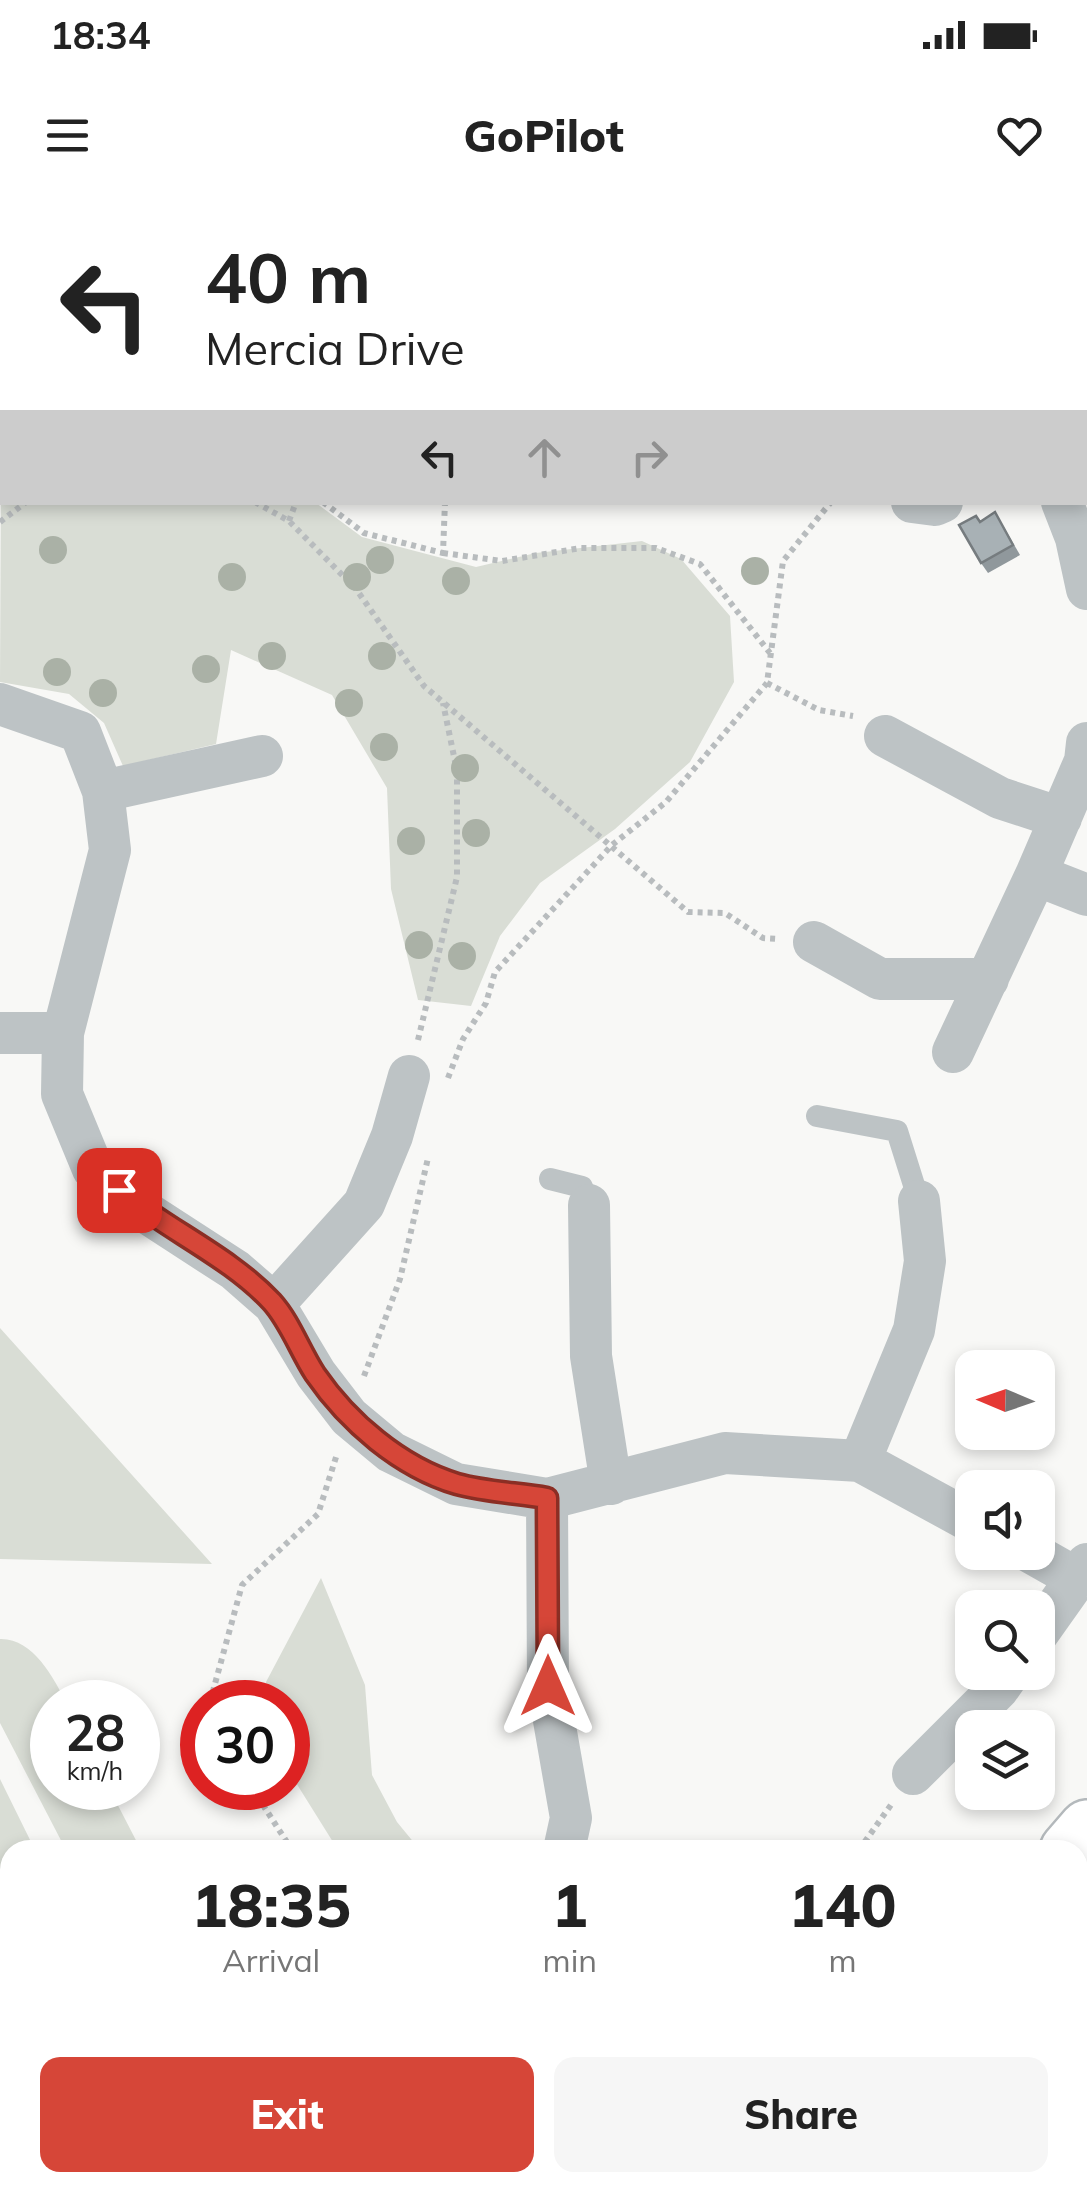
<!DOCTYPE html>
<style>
body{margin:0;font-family:Mulish,sans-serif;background:#f6f6f6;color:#222;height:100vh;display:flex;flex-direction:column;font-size:38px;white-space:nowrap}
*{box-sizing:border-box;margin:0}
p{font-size:32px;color:#767676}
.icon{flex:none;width:55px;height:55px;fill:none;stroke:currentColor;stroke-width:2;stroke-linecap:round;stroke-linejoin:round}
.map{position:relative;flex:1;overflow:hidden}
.details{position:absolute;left:0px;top:1640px;width:1088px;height:352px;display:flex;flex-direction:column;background:#fff;border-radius:30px 30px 0 0;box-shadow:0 5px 15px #0003}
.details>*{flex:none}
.hud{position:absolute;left:0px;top:0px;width:1088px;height:305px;box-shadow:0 5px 15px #0003;background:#fff;color:#222;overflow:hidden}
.needle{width:65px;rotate:272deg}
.buttons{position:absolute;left:955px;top:1150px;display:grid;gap:20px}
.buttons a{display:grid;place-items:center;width:100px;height:100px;border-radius:20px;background:#fff;box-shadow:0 5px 15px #0003;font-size:50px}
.speed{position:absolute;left:30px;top:1480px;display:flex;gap:20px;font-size:50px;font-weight:700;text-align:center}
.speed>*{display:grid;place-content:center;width:130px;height:130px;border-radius:50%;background:#fff;box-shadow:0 5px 15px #0003;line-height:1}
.speed small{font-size:25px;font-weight:400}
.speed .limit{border:15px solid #d22;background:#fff;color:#111}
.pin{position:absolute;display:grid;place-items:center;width:85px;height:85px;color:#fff;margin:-42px;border-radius:20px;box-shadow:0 5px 15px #0006}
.me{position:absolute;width:110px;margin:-55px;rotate:0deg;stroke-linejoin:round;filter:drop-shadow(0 0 8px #0008)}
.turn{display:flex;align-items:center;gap:35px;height:210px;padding:0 40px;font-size:45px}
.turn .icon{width:130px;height:130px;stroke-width:2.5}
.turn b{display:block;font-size:70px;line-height:85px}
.lanes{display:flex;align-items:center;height:95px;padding:0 40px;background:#0003;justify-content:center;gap:50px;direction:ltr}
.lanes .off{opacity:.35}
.eta{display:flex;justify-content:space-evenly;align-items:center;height:170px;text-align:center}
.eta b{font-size:60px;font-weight:800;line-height:70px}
.button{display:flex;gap:20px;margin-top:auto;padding:20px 40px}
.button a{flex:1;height:115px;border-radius:20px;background:#d64638;color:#fff;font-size:40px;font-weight:800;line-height:115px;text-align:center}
.button a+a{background:#f6f6f6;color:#222}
.status{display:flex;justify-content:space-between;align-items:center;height:70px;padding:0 50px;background:#fff;direction:ltr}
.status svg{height:28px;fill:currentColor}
header{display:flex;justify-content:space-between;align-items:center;height:130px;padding:0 40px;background:#fff;font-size:45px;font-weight:800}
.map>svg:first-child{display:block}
.green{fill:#d9ddd5}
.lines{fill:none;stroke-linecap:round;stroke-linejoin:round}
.primary-casing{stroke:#b4b9bc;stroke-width:60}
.path{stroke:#b8bcbe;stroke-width:6;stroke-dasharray:5 5;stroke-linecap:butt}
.service{stroke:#bdc3c5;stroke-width:22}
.minor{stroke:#bdc3c5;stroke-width:42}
.tertiary{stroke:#bdc3c5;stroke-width:52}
.primary{stroke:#fff;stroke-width:55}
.tree{fill:#aab1a6}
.wall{fill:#90989c}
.building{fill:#a8b1b5;stroke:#767c7f;stroke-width:2.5}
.route-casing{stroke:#8b2e24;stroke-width:25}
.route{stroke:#d64638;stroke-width:18}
</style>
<div class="status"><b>18:34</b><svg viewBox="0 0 49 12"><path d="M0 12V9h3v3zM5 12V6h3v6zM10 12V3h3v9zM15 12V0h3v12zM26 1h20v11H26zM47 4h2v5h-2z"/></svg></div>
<header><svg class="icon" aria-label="menu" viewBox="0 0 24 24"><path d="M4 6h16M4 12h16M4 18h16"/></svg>GoPilot<svg class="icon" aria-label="heart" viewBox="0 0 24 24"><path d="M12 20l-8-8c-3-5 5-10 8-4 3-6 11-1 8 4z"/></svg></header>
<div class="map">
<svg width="1087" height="1992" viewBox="0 0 1087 1992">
<rect width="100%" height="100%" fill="#f8f8f6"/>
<!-- green -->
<path class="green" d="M 2,54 L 2,302 L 316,303 L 362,337 L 476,367 L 536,353 L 642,341 L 681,359 L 730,416 L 734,482 L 690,562 L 615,629 L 540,683 L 500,736 L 471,806 L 418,800 L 391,689 L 387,588 L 332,495 L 231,450 L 216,544 L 123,566 L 104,523 L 69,494 L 0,482 Z
M 0,1128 L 212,1364 L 0,1359 Z
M 321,1378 L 365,1485 L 372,1575 L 397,1622 L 420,1650 L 338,1650 L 288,1570 L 288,1502 L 270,1502 L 266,1482 Z
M 0,1439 C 33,1438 53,1477 66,1502 L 52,1502 L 52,1588 L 109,1588 L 141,1650 L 66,1650 L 0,1523 Z
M 0,1579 L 35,1650 L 10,1650 L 10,1874 L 0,1879 Z
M 1087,1695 L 1087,1992 L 811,1992 L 819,1982 L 1078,1982 L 1078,1699 Z
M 10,1912 L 10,1982 L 455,1983 L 453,1992 L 0,1992 L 0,1918 Z"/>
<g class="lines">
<!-- primary casing -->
<g class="primary-casing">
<path id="primary" d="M 1068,1650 L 1087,1628
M 768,1992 L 776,1982"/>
</g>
<!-- path -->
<path class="path" d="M 331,0 L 333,2
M 929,0 L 947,2
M 468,2 L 469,0
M 1085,94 L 1087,95
M 0,270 L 2,270
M 255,302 L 289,321 L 356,389 L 424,486 L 688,712 L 725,713 L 763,738 L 779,739
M 323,302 L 364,333 L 443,353 L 445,302
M 289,321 L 296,302
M 0,322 L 26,302
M 443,353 L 502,361 L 581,348 L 656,348 L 700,364 L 770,453
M 767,483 L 819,510 L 853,516
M 418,840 L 457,677 L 457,571 L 443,503
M 448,878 L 463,839 L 486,803 L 495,772 L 612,645 L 666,602 L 767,483 L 783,361 L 831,302
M 364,1176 L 400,1079 L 428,958
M 210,1502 L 242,1385 L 318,1314 L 337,1254
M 252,1588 L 292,1650
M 859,1650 L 893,1602
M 1078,1735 L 1087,1723
M 454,1992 L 456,1982
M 875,1992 L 882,1982"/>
<!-- service -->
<path class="service" d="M 817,916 L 897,931 L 919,1001
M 550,979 L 582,987 L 589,1005"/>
<!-- minor -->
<path class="minor" d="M 667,0 L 668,2
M 912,302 L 935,305 L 942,302
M 1062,302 L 1076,338 L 1087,389
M 0,504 L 80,532 L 103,591 L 110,650 L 63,833 L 62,894 L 93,969 L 144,1011 L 235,1070 L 274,1104 L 316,1174 L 349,1217 L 391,1252 L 456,1284 L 547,1299 L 725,1253 L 860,1261 L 972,1322
M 885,536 L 1000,598 L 1061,618
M 103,591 L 262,556
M 1036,675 L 1087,695
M 814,742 L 880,779 L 988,779
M 0,833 L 63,833
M 953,852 L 1036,675 L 1085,561 L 1087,543
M 589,1005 L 591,1156 L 611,1284
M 274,1104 L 364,1004 L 392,936 L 409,876
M 860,1261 L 914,1130 L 925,1061 L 919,1001
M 547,1299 L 548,1486 L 571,1618 L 564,1650
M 1030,1352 L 1076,1378
M 1038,1433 L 1087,1364
M 913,1574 L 998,1489 L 1010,1472"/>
<!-- tertiary -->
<path class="tertiary" d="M 0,13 L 2,9"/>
<!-- primary -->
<use href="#primary" class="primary"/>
</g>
<!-- trees -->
<g class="tree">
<circle cx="53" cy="350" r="14"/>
<circle cx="380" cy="360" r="14"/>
<circle cx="755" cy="371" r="14"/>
<circle cx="232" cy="377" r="14"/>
<circle cx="357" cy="377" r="14"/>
<circle cx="456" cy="381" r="14"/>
<circle cx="272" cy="456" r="14"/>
<circle cx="382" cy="456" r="14"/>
<circle cx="206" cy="469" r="14"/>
<circle cx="57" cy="472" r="14"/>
<circle cx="103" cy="493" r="14"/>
<circle cx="349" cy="503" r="14"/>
<circle cx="384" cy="547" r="14"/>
<circle cx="465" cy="568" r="14"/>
<circle cx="476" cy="633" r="14"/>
<circle cx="411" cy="641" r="14"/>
<circle cx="419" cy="745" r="14"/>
<circle cx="462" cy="756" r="14"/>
</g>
<!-- wall -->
<path class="wall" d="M 995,312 L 1020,355 L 988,373 L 981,363 L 980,322 Z"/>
<!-- building -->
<path class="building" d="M 995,312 L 1013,345 L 981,363 L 959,325 L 976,316 L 980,322 Z"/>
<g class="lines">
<!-- route casing -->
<g class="route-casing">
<path id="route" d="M 119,990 C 167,1030 229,1056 272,1102 C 290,1122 300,1151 315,1174 C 348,1222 400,1267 457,1284 C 486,1292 518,1293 547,1298 L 548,1486"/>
</g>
<!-- route -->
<use href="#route" class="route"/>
</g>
</svg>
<div class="buttons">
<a><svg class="needle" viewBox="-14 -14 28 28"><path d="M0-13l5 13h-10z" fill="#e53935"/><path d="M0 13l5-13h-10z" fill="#767676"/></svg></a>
<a><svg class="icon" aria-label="sound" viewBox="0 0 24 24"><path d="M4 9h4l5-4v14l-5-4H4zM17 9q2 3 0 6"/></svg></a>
<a><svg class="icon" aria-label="search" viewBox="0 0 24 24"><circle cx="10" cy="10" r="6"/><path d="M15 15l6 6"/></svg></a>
<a><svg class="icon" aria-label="layers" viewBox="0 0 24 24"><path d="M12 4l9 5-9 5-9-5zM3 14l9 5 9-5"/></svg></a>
</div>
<div class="speed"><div>28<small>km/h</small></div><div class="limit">30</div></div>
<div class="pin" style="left:119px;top:990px;background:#d93025"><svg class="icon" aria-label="arrive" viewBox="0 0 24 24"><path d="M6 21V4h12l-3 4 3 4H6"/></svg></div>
<svg class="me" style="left:548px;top:1486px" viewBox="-20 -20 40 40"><path d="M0-17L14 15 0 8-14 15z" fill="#d64638" stroke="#fff" stroke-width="4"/></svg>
<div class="hud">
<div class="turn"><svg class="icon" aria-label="left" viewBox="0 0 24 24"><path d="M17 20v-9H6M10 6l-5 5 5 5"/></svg><div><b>40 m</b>Mercia Drive</div></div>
<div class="lanes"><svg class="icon" aria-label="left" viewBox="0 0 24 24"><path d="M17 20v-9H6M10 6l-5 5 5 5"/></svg><svg class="icon off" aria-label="ahead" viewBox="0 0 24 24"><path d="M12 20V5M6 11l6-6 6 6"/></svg><svg class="icon off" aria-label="right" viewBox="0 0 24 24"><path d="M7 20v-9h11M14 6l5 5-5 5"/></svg></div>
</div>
<section class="details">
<div class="eta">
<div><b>18:35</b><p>Arrival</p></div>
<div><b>1</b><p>min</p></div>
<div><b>140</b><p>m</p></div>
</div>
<div class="button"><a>Exit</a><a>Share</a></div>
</section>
</div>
